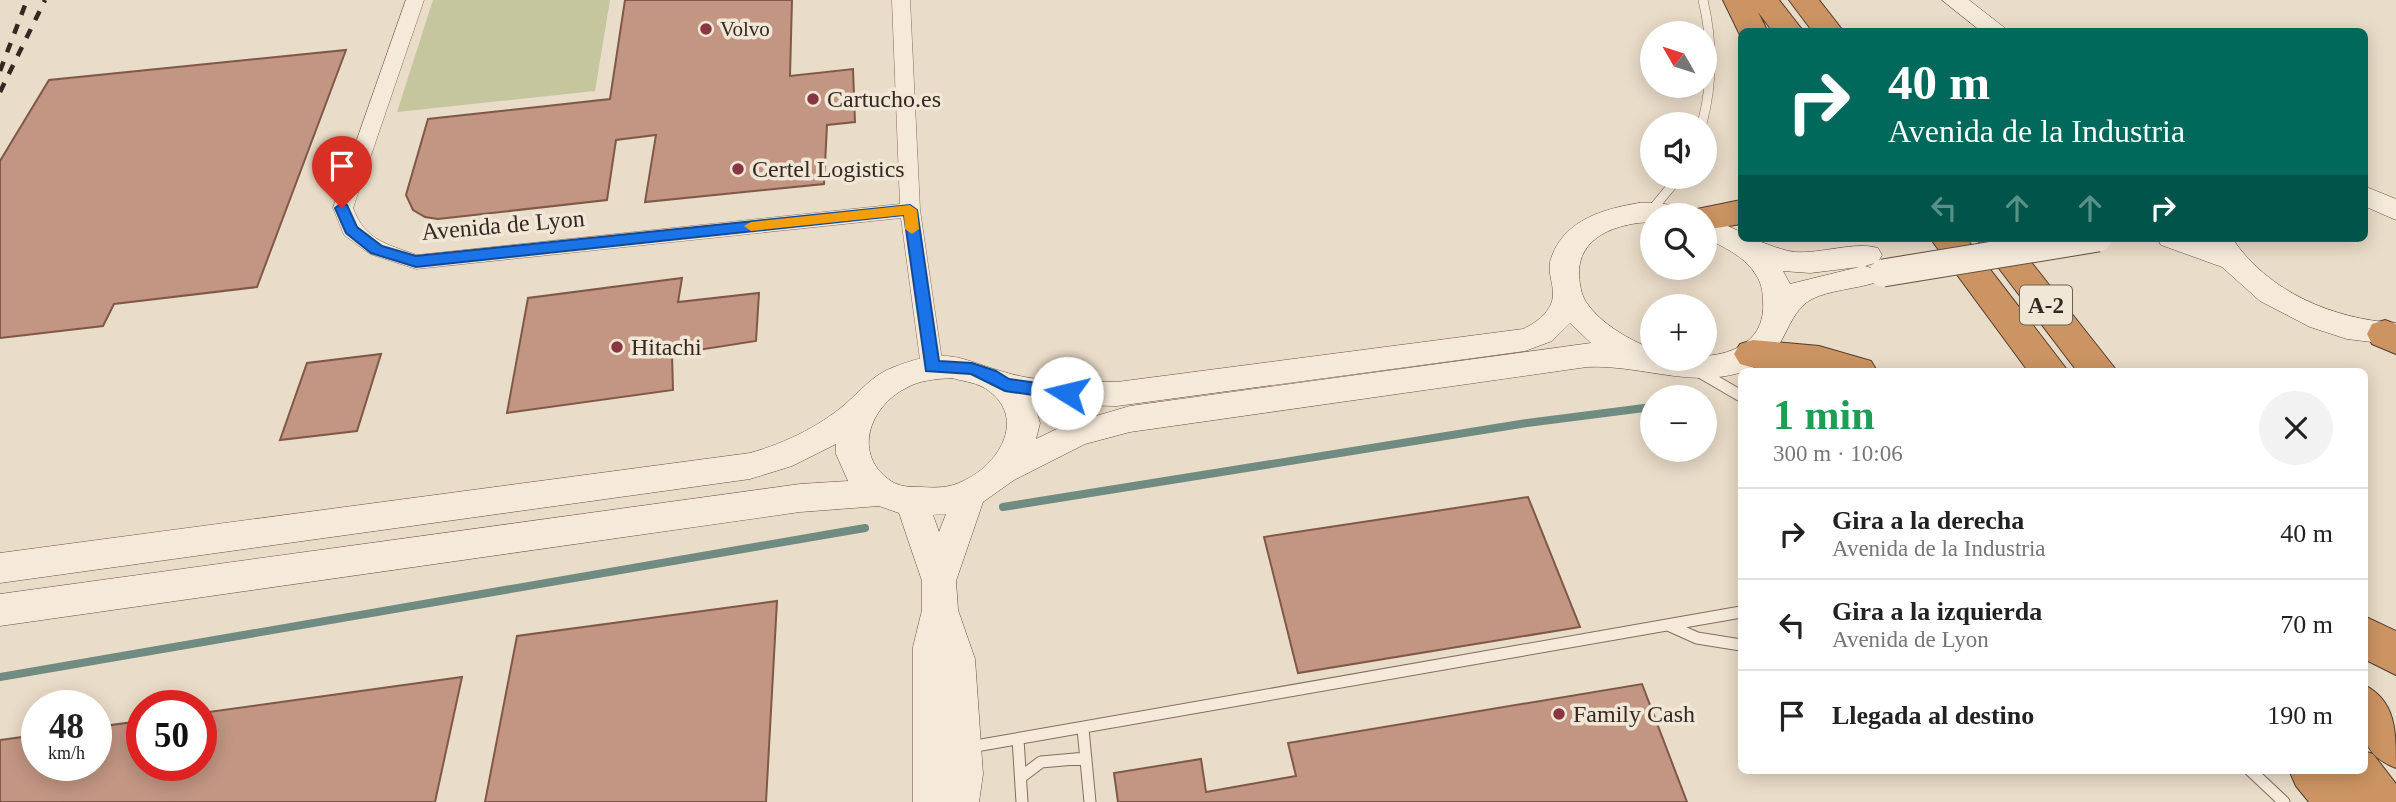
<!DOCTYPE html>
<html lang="es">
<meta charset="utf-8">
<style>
body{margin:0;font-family:Georgia,serif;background:#f2f2f2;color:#222;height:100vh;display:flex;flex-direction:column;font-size:26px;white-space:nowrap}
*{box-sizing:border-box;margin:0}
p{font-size:23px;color:#767676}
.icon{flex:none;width:38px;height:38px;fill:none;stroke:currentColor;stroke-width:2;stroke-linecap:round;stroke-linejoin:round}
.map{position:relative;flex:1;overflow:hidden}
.panel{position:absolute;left:1738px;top:368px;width:630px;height:406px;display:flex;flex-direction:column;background:#fff;border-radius:10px;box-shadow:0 4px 18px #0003}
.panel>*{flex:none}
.guide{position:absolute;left:1738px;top:28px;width:630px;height:214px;border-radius:10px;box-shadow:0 4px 18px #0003;background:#00695c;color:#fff;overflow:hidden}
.needle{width:46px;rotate:309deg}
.fabs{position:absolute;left:1640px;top:21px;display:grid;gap:14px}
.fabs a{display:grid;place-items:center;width:77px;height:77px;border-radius:50%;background:#fff;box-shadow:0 4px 18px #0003;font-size:35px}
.speed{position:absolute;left:21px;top:690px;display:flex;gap:14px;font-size:35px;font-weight:700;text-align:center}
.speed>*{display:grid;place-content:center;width:91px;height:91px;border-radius:50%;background:#fff;box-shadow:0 4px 18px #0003;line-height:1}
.speed small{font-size:18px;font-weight:400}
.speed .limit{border:10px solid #d22;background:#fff;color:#111}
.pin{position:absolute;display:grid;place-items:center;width:60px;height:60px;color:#fff;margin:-72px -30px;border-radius:50% 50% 50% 0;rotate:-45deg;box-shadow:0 0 7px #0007}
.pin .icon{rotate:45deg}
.me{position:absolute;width:77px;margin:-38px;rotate:279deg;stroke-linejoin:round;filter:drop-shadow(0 0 5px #0008)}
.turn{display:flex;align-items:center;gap:24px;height:147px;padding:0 35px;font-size:32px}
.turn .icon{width:91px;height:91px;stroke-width:2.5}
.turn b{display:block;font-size:49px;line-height:60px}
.lanes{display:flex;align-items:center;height:66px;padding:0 35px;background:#0003;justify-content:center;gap:35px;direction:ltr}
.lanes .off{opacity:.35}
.round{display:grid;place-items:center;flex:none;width:74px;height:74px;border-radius:37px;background:#f2f2f2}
.headline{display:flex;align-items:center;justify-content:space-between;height:119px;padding:0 35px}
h1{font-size:42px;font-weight:600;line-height:52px;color:#1e9e55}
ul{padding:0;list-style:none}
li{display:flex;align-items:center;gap:21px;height:91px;padding:0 35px;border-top:2px solid #e0e0e0}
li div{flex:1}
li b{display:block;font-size:26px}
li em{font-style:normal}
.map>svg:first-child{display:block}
.green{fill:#c5c69d}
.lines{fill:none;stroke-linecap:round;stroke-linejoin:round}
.stream{stroke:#708b81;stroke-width:8}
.building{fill:#c29682;stroke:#7f5848;stroke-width:2}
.lane-far1-casing{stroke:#836e5f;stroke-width:10}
.lane-casing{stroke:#836e5f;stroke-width:13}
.street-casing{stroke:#836e5f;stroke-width:1}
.secondary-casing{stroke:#655042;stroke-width:1}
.highway-casing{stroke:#513e32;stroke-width:2}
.lane-far1{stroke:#f5eada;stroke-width:9}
.lane{stroke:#f5eada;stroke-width:11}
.street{fill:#f5eada;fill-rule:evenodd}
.secondary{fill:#f5eada;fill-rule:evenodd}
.highway{fill:#cd9463;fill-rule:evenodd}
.rail{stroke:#352821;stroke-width:4.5;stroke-dasharray:10 10;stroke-linecap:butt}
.secondary-bridge-casing{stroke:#655042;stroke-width:29;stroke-linecap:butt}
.secondary-bridge{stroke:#f5eada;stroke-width:27}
.route{fill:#1a73e8;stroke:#114b97;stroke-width:2}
.slow{fill:#f59e0b}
.poi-dot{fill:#8a3640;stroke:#f1e7d6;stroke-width:2.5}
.labels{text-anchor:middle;stroke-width:7;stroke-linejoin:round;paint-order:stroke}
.far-poi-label{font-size:21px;fill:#352821;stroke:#f1e7d6;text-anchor:start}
.shield{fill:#f1e7d6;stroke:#6d6157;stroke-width:2}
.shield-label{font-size:23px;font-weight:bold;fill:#352821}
.poi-label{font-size:24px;fill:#352821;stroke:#f1e7d6;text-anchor:start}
.street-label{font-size:24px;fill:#352821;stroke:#f1e7d6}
</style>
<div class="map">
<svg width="2396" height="802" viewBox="0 0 2396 802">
<rect width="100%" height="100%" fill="#e9dcc8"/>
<!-- green -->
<path class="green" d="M 433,0 L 610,0 L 595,91 L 397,112 Z"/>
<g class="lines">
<!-- stream -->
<path class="stream" d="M 1003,507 L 1527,423 L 1652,407
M 0,677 L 865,528"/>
</g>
<!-- building -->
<path class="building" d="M 625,0 L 792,0 L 790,76 L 853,69 L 855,122 L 827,125 L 824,184 L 645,202 L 656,135 L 616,140 L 607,200 L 438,219 L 425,217 L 413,210 L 406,195 L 428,119 L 610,99 Z
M 346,50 L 257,287 L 114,304 L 103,326 L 0,338 L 0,161 L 49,80 Z
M 682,278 L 678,302 L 759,293 L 756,341 L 672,354 L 673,390 L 507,413 L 528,298 Z
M 381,354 L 357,431 L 280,440 L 307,363 Z
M 1528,497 L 1580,627 L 1298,673 L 1264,537 Z
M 777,601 L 766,802 L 485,802 L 517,636 Z
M 462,677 L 435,802 L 0,802 L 0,740 L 37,735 L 37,765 L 96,765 L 96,727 L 142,721 L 142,765 L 201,765 L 201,713 Z
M 1642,684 L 1687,802 L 1118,802 L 1114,773 L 1201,759 L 1206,792 L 1296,776 L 1288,743 Z"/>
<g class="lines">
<!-- lane-far1 casing -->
<g class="lane-far1-casing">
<path id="lane-far1" d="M 1702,124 C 1713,82 1713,42 1703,0
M 1650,212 L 1679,177"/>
</g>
<!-- lane casing -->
<g class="lane-casing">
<path id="lane" d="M 1698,371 L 1741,396
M 1668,625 L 1697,638 L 1741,645
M 1083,729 L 1090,802
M 1018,739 L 1022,802
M 970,747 L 1741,612
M 2250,770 L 2284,802
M 1021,777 L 1041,762 L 1086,758"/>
</g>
<!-- street casing -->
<g class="street-casing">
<path id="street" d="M 406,0 L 424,0 L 353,208 C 365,240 386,244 417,255 L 900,204 L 892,0 L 910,0 L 920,210 L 943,367 L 940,373 L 932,375 L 924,373 L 921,367 L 901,218 L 416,269 L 370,254 L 344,235 L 333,208 Z"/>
</g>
<!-- secondary casing -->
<g class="secondary-casing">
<path id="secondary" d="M 1942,0 L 1969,0 L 2010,32 L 1982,32 Z
M 2364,186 L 2396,199 L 2396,220 L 2364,206 Z
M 1639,203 L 1659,203 L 1688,208 L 1692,215 L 1652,215 L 1652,222 C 1618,223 1577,236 1579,276 C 1580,285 1581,294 1586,302 C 1601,324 1628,339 1652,349 L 1652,359 L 1704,359 L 1704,356 C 1737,354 1766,338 1763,301 C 1763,292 1761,282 1756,275 C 1745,256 1723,247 1704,237 L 1704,215 L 1741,232 L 1741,238 C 1759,238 1776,250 1795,252 C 1821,254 1855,241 1878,248 L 1882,255 L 1878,262 L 1865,266 L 1874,269 L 1879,276 L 1874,283 C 1855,289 1830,290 1812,299 C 1785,313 1787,353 1755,367 C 1700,393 1644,364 1587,367 L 1130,432 L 1085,444 L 1014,480 L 983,502 L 956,581 L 958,610 L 975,659 L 983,774 L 979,802 L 913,802 L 913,647 L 922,610 L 922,581 L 899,513 L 879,506 L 800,512 L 0,626 L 0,594 L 800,484 L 848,481 L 836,454 L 836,444 L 792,466 L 750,479 L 0,583 L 0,553 L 750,453 C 786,443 825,424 852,398 C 866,385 875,374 894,367 C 951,345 959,360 1011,374 C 1045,383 1083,381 1117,382 L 1523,329 C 1536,323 1553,311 1553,294 C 1553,283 1548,273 1550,262 C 1561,221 1602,209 1639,203 ZM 1859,267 L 1790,284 L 1783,271 L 1810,273 ZM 1570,323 L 1591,343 L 1130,406 L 1065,425 L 1036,439 L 1040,423 L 1033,401 L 1067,405 L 1117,406 L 1525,351 L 1552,341 ZM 952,378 C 961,381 974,382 983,387 C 1029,414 1001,464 963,481 C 950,488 936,488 921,487 C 910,487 900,487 891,481 C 852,455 869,407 906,388 C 920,380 936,379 952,378 ZM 946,514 L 939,532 L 933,515 Z
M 2157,238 L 2232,238 C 2268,292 2333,319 2396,323 L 2396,345 L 2347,339 L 2310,327 L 2260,301 L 2222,267 L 2161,245 Z"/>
</g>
<!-- highway casing -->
<g class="highway-casing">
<path id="highway" d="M 1723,0 L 1779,0 L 1804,32 L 1773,32 L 1758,12 L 1768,32 L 1741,32 L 1741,37 Z
M 1789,0 L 1819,0 L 1844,32 L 1813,32 Z
M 1741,200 L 1741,224 L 1704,230 L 1704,215 L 1689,215 L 1692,210 Z
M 1930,238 L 1966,238 L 2068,371 L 2028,371 Z
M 1976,238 L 2012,238 L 2117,371 L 2077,371 Z
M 2385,320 L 2396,324 L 2396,354 L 2372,344 L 2367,334 L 2372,324 Z
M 1753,340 L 1819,346 L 1871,361 L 1877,371 C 1833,371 1782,377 1740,364 L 1734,354 L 1740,344 Z
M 2364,616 L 2396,631 L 2396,675 L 2364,659 Z
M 2364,685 C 2396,701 2396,730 2396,768 C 2354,752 2364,723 2364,685 Z
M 2364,751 L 2373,754 L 2396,784 L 2396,802 L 2309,802 L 2296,786 L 2289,770 L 2364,770 Z"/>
</g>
<!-- lane-far1 -->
<use href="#lane-far1" class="lane-far1"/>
<!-- lane -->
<use href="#lane" class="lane"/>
<!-- street -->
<use href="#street" class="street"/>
<!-- secondary -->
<use href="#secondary" class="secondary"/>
<!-- highway -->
<use href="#highway" class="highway"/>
<!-- rail -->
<path class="rail" d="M 0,71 L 27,0
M 0,92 L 45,0"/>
<!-- secondary-bridge casing -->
<g class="secondary-bridge-casing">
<path id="secondary-bridge" d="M 1883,273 L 2098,238"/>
</g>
<!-- secondary-bridge -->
<use href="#secondary-bridge" class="secondary-bridge"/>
</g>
<!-- route -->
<path class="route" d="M 342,203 L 347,205 L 357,227 L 382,246 L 416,256 L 910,205 L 917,210 L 939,361 L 972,363 L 996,371 L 1009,379 L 1067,387 L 1075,393 L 1067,400 L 1005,391 L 971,374 L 926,371 L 904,215 L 416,267 L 371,253 L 346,233 L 335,208 Z"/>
<!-- slow -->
<path class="slow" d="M 910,205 L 917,210 L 919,229 L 912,234 L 905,229 L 904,215 L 751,231 L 744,226 L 751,222 Z"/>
<!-- markers -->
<g class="poi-dot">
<circle cx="706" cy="29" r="7"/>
<circle cx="813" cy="99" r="7"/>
<circle cx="738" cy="169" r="7"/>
<circle cx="617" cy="347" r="7"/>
<circle cx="1559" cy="714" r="7"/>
</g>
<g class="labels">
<!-- far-poi labels -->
<g class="far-poi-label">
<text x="720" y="36">Volvo</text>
</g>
<!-- shield labels -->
<rect class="shield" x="2020" y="285.5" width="52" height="39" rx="5"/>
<g class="shield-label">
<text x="2046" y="313">A-2</text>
</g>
<!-- poi labels -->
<g class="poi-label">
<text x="827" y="107">Cartucho.es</text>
<text x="752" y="177">Certel Logistics</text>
<text x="631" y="355">Hitachi</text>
<text x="1573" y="722">Family Cash</text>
</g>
<!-- street labels -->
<g class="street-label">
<text transform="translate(503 225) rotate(-5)" y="8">Avenida de Lyon</text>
</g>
</g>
</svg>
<div class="fabs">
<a><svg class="needle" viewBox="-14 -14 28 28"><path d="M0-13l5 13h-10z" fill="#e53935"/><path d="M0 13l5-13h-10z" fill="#767676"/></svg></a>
<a><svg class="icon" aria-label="sound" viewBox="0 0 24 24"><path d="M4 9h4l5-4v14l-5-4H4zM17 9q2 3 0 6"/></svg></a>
<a><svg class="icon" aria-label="search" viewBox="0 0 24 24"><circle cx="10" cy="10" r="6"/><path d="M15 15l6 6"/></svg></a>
<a>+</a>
<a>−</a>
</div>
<div class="speed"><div>48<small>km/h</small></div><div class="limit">50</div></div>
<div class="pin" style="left:342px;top:208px;background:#d93025"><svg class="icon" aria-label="arrive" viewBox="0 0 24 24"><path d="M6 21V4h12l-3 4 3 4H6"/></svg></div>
<svg class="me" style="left:1067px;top:393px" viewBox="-20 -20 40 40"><circle r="19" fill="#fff"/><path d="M0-13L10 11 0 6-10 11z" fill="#1a73e8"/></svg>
<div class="guide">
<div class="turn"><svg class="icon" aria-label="right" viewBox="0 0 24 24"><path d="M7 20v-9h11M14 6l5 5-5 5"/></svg><div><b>40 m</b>Avenida de la Industria</div></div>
<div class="lanes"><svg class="icon off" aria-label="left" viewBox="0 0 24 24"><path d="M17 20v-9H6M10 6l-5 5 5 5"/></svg><svg class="icon off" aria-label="ahead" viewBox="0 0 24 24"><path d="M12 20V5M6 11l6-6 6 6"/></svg><svg class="icon off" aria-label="ahead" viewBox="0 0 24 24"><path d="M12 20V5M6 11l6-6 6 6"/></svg><svg class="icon" aria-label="right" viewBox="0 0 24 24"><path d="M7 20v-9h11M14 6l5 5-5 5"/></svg></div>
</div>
<section class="panel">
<div class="headline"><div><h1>1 min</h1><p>300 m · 10:06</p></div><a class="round"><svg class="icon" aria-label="close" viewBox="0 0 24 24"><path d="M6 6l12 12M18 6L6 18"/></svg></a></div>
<ul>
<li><svg class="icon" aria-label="right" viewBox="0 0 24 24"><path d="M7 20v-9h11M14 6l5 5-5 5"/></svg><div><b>Gira a la derecha</b><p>Avenida de la Industria</p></div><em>40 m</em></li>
<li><svg class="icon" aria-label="left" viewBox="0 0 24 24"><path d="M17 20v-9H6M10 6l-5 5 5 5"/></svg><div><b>Gira a la izquierda</b><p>Avenida de Lyon</p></div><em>70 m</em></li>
<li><svg class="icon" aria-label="arrive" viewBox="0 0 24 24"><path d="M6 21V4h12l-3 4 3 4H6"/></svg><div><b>Llegada al destino</b></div><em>190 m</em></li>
</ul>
</section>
</div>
